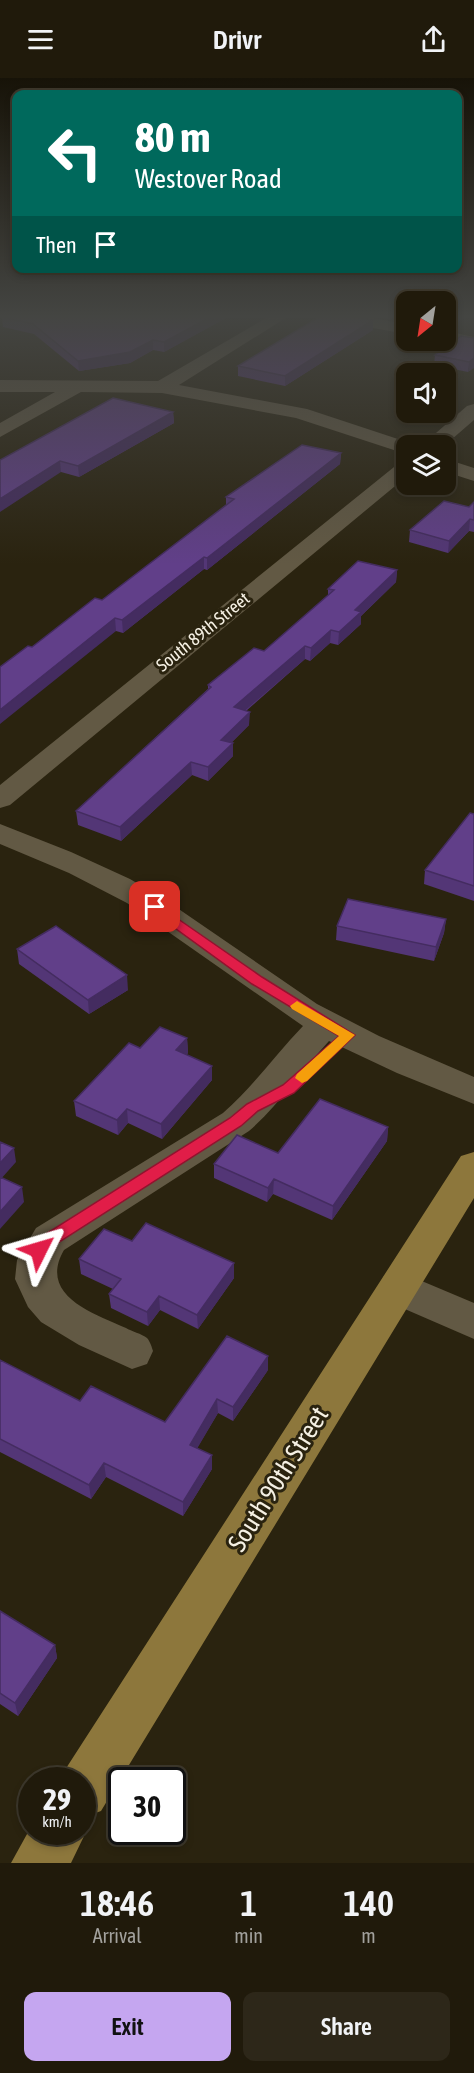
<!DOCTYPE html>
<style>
body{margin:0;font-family:"Asap Condensed",sans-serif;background:#2d2719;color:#f1f3f6;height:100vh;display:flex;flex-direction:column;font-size:22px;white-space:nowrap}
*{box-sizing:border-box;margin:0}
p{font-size:20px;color:#a2a19d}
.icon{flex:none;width:33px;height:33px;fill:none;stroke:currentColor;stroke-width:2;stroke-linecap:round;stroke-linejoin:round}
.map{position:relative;height:1785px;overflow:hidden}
.side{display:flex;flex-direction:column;background:#201a0b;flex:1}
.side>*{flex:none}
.hud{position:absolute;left:12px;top:12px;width:450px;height:183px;border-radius:12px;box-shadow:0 3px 9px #0003,0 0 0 2px #3d382c;background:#00695c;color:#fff;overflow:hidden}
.needle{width:39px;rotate:210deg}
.controls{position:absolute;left:396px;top:213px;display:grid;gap:12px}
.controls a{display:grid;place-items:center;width:60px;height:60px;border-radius:12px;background:#201a0b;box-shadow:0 3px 9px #0003,0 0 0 2px #3d382c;font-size:30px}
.speed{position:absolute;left:18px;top:1689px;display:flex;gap:12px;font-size:30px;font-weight:700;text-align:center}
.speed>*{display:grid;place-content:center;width:78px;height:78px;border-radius:50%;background:#201a0b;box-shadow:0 3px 9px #0003,0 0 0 2px #3d382c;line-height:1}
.speed small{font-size:15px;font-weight:400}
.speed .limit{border:3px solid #111;border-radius:9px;background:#fff;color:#111}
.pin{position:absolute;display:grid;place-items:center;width:51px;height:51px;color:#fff;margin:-26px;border-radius:12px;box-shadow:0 3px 9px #0006}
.me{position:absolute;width:66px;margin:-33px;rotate:50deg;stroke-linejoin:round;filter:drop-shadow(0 0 4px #0008)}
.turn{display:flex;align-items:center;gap:21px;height:126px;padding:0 24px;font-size:27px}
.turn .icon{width:78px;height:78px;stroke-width:2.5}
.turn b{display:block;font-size:42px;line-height:51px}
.then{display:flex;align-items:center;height:57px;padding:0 24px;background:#0003;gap:12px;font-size:22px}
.eta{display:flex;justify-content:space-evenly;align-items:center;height:102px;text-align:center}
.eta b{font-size:36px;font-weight:600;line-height:42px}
.primary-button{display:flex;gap:12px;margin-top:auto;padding:12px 24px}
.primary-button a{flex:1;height:69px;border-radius:12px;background:#c5a6f0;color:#111;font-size:24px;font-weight:600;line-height:69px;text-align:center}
.primary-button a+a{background:#2d2719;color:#f1f3f6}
header{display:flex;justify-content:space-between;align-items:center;height:78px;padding:0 24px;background:#201a0b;font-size:27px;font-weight:600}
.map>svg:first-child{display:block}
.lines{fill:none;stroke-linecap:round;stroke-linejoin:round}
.street{fill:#625944;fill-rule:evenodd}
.primary{fill:#8d773c;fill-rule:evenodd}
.wall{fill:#533676}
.shaded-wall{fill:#442c60}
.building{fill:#613f89;stroke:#442c60;stroke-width:1.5}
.route{fill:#e11d48;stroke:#92132f;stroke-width:1.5}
.slow{fill:#f59e0b}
.labels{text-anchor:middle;stroke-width:6;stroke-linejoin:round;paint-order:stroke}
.far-street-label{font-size:18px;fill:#f5f0e3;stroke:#2a230f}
.near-street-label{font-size:26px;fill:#f5f0e3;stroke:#2a230f}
</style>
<header><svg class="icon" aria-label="menu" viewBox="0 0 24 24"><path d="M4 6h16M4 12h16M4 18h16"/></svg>Drivr<svg class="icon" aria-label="share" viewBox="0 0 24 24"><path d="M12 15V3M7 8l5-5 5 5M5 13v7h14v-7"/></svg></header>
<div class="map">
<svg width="474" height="1785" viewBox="0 0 474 1785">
<rect width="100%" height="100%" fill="#2a230f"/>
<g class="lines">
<!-- street -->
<path class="street" d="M 273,236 L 292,236 L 179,307 L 307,331 L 413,366 L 414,368 L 406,368 L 406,376 L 296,340 L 162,315 L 81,314 L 0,359 L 0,345 L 55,314 L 0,314 L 0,302 L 158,303 Z
M 316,236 L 350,236 L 406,246 L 406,256 L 324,241 Z
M 446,253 L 474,259 L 474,269 L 443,262 L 446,262 Z
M 474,326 L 474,342 L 444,368 L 421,368 L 467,328 Z
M 446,381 L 474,390 L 474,403 L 446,394 Z
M 406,383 L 406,399 L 10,727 L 0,730 L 0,707 L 399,385 Z
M 0,746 L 71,774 L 130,801 L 167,823 L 317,926 L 379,958 L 474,999 L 474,1026 L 397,995 L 329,963 C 302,992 279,1027 249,1053 L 64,1172 C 38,1217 92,1235 126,1250 C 131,1253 142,1256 147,1260 C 150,1263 152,1270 153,1273 L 147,1286 L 132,1291 L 79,1267 L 41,1244 L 28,1229 L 15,1201 L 17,1182 L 36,1150 L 223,1035 C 253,1009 276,976 303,948 L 127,825 L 69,795 L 0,766 Z
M 398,1193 L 474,1225 L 474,1261 L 384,1222 L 378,1210 L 384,1198 Z"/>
<!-- primary -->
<path class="primary" d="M 474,1074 L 474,1120 L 101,1733 L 82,1740 L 82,1702 L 60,1702 L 63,1695 L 461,1078 Z
M 82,1745 L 86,1754 L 71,1785 L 11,1785 L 32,1747 L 32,1754 L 82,1754 Z"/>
</g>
<!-- wall -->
<path class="wall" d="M 10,236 L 233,236 L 164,274 L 153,272 L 130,285 L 79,293 L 34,256 L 3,249 L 2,239 Z
M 356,236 L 399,236 L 390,241 Z
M 446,236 L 473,236 L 455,245 L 446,243 Z
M 373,242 L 373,252 L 285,308 L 238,298 L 238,288 Z
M 474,260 L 468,294 L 434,287 L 435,277 Z
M 173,334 L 174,345 L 79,399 L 61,394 L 0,382 Z
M 341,375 L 340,386 L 207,492 L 204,491 L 123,555 L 116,553 L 32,569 L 102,522 L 226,427 L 226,419 Z
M 474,424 L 474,454 L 469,453 L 448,475 L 409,464 L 410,452 L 469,429 Z
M 397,492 L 396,504 L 361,538 L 361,546 L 338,567 L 330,565 L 310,583 L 305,581 L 246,633 L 249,647 L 231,665 L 233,665 L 233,678 L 208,703 L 192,697 L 121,763 L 78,747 L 76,733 L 208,611 L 208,607 L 264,573 L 328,517 L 328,511 Z
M 474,736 L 474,823 L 424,806 L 425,792 Z
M 446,841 L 444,855 L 434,883 L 336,862 L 337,848 Z
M 17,871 L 128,912 L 89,936 L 19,886 Z
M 187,960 L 188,975 L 186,977 L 212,988 L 212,1002 L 162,1061 L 128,1045 L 118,1057 L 76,1038 L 74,1023 L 140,970 Z
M 388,1049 L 387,1063 L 332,1142 L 273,1116 L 267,1124 L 214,1100 L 214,1086 L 278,1075 Z
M 132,1163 L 234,1185 L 234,1200 L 198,1251 L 160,1232 L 148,1248 L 111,1230 L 109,1216 L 113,1211 L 81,1196 L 79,1181 Z
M 0,1282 L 80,1323 L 165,1344 L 268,1292 L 233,1343 L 218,1335 L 197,1370 L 212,1391 L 183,1438 L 106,1399 L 91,1421 L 0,1374 Z
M 0,1533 L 55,1567 L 57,1580 L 18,1638 L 0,1626 Z"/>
<!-- shaded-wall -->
<path class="shaded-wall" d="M 216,236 L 233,236 L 164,274 L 164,264 Z
M 391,236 L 399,236 L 390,241 Z
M 456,236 L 473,236 L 455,245 Z
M 373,242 L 373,252 L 285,308 L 285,298 Z
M 153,262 L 153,272 L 130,285 L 79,293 L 78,283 Z
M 474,280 L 474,290 L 468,294 L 469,284 Z
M 173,334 L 174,345 L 79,399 L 78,388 Z
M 341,375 L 340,386 L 207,492 L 207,480 Z
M 60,383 L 61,394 L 0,434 L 0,421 Z
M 470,441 L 469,453 L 448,475 L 449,463 Z
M 204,479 L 204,491 L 123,555 L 122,542 Z
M 397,492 L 396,504 L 361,538 L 361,546 L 338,567 L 339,554 L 355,532 Z
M 115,540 L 116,553 L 0,646 L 0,632 Z
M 331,552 L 330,565 L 310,583 L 311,570 Z
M 305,568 L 305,581 L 234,642 L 234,629 Z
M 250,634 L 249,647 L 221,675 L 221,662 Z
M 233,665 L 233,678 L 208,703 L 208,689 Z
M 191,684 L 192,697 L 121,763 L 120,749 Z
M 446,841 L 444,855 L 434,883 L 436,869 Z
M 127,897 L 128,912 L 89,936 L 88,922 Z
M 187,960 L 188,975 L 176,987 L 176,972 Z
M 212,988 L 212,1002 L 162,1061 L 161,1046 Z
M 127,1031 L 128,1045 L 118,1057 L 117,1042 Z
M 388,1049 L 387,1063 L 332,1142 L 333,1128 Z
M 14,1070 L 16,1084 L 0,1102 L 0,1085 Z
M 274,1101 L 273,1116 L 267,1124 L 268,1110 Z
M 22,1109 L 24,1124 L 0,1151 L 0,1134 Z
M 234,1185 L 234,1200 L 198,1251 L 197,1237 Z
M 159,1218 L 160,1232 L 148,1248 L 147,1234 Z
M 268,1278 L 268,1292 L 233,1343 L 233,1329 Z
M 217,1321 L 218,1335 L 191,1381 L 190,1367 Z
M 212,1377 L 212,1391 L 183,1438 L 183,1424 Z
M 104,1385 L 106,1399 L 91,1421 L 89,1407 Z
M 55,1567 L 57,1580 L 18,1638 L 15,1625 Z"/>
<!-- building -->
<path class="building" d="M 10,236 L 216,236 L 164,264 L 153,262 L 130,274 L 78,283 L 33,246 L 2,239 Z
M 324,236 L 337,236 L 373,242 L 285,298 L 238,288 Z
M 461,258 L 474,260 L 474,280 L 469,284 L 435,277 Z
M 113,320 L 173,334 L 78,388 L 60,383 L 0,421 L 0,382 Z
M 302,367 L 341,375 L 207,480 L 204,479 L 122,542 L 115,540 L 0,632 L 0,589 L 28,568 L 32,569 L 95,520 L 102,522 L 234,421 L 226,419 Z
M 444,423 L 469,429 L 474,424 L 474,442 L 470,441 L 449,463 L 410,452 Z
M 358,483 L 397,492 L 355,532 L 361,534 L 339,554 L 331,552 L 311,570 L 305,568 L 234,629 L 250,634 L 221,662 L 233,665 L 208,689 L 191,684 L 120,749 L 76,733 L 211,609 L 208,607 L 254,570 L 264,573 L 334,512 L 328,511 Z
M 470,735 L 474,736 L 474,808 L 425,792 Z
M 348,821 L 446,841 L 436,869 L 337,848 Z
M 56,848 L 127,897 L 88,922 L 17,871 Z
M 160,949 L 187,960 L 176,972 L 212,988 L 161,1046 L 127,1031 L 117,1042 L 74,1023 L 129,965 L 140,970 Z
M 320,1021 L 388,1049 L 333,1128 L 274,1101 L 268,1110 L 214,1086 L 237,1057 L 278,1075 Z
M 0,1064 L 14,1070 L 0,1085 Z
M 0,1099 L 22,1109 L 0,1134 Z
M 146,1145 L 234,1185 L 197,1237 L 159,1218 L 147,1234 L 109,1216 L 121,1201 L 79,1181 L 104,1151 L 132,1163 Z
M 227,1258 L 268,1278 L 233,1329 L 217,1321 L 190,1367 L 212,1377 L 183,1424 L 104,1385 L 89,1407 L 0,1361 L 0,1282 L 80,1323 L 91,1308 L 165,1344 Z
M 0,1533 L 55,1567 L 15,1625 L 0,1615 Z"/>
<!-- sky -->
<linearGradient id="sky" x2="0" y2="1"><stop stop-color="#171308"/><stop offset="0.49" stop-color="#444542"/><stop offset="1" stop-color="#444542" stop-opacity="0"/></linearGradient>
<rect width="474" height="486" fill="url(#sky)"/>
<!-- route -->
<path class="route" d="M 155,825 L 262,899 L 355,957 L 294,1015 L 258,1033 L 241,1048 L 56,1166 L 45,1177 L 34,1177 L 31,1172 L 44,1157 L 230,1040 L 247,1026 L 283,1007 L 339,958 L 252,906 L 150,832 L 150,826 Z"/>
<!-- slow -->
<path class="slow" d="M 297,923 L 355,957 L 307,1003 L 302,1005 L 295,1000 L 297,996 L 339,958 L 292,931 L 290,928 Z"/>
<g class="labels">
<!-- far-street labels -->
<g class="far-street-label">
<text transform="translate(203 554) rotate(-39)" y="6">South 89th Street</text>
</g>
<!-- near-street labels -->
<g class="near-street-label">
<text transform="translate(278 1401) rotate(-58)" y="9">South 90th Street</text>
</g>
</g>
</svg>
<div class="controls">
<a><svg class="needle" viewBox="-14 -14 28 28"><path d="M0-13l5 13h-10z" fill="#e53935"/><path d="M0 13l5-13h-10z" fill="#a2a19d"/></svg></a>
<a><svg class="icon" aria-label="sound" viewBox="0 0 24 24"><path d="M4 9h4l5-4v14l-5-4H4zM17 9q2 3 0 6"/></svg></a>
<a><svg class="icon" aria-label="layers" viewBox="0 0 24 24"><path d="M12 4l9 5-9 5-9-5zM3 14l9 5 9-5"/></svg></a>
</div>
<div class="speed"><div>29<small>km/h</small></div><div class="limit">30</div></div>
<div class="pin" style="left:155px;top:829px;background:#d93025"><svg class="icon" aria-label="arrive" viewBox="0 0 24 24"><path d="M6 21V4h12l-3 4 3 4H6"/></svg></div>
<svg class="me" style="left:39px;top:1172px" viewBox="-20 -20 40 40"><path d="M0-17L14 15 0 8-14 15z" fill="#e11d48" stroke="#fff" stroke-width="4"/></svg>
<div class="hud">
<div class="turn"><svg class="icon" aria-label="left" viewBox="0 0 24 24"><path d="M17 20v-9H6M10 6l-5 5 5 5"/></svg><div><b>80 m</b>Westover Road</div></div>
<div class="then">Then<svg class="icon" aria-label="arrive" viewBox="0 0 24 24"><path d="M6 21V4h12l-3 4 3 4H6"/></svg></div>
</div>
</div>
<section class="side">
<div class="eta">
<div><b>18:46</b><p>Arrival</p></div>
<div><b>1</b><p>min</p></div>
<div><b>140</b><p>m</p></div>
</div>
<div class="primary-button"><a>Exit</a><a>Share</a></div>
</section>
